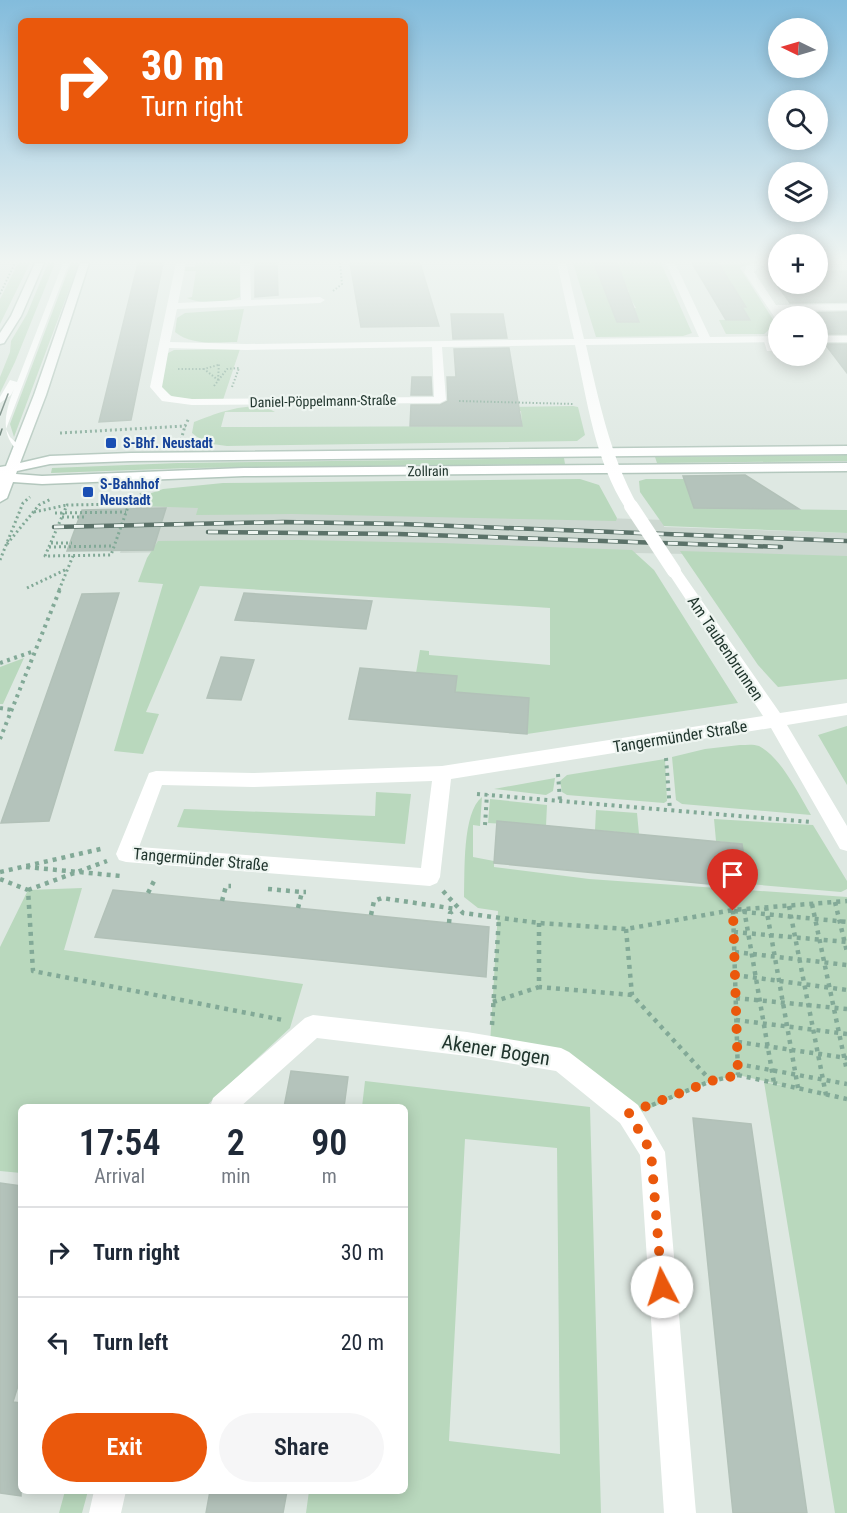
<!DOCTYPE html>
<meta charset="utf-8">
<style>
body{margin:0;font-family:"Roboto Condensed",sans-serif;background:#f6f6f7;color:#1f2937;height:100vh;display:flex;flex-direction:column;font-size:22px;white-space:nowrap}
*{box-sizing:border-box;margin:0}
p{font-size:20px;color:#747a83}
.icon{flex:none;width:33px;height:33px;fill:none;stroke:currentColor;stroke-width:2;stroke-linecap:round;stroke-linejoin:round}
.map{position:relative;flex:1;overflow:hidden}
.details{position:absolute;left:18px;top:1104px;width:390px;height:390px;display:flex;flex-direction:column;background:#fff;border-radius:9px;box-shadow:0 3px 15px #0003}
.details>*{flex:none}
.guide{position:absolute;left:18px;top:18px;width:390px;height:126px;border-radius:9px;box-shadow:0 3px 15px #0003;background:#ea580c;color:#fff;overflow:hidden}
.needle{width:39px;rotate:275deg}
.controls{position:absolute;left:768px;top:18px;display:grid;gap:12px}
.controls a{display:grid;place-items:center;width:60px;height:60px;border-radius:50%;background:#fff;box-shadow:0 3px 15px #0003;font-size:30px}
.pin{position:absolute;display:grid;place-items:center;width:51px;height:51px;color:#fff;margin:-62px -26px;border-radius:50% 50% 50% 0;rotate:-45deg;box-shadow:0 0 6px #0007}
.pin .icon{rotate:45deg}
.me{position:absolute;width:66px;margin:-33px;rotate:355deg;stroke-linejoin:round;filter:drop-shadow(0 0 4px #0008)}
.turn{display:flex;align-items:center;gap:21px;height:126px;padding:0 24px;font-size:27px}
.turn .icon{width:78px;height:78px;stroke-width:2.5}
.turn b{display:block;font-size:42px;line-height:51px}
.eta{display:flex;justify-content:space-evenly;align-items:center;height:102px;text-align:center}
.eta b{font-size:36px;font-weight:600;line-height:42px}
.cta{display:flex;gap:12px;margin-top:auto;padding:12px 24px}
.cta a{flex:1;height:69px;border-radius:36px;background:#ea580c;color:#fff;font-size:24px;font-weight:600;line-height:69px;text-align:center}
.cta a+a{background:#f6f6f7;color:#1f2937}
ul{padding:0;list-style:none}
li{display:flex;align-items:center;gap:18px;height:90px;padding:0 24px;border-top:2px solid #e0e1e3}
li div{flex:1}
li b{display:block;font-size:22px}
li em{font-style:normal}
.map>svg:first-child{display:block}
.built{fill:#cdd8d1}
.green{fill:#b9d8bd;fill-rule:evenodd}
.building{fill:#b4c3bb;stroke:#b2c1b8;stroke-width:1.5}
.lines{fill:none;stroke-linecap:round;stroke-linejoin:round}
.secondary-casing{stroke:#b3c7bd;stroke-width:3}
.path-far3{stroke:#82a997;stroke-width:2;stroke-dasharray:1.5 2;stroke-linecap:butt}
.path-far2{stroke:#82a997;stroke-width:3;stroke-dasharray:2 3;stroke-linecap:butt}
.path-far1{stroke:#82a997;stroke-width:4;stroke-dasharray:3 4.5;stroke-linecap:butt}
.path{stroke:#82a997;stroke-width:4.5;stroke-dasharray:4 5;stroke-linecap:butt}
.service{fill:#fff;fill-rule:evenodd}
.minor{fill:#fff;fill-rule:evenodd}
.secondary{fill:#fff;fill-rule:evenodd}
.tram{stroke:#5b7269;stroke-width:1.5}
.rail-casing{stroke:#5b7269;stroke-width:4.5}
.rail{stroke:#eef5f1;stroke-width:3;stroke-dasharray:10;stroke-linecap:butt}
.minor-bridge{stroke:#fff;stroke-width:14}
.route{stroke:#ea580c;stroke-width:10;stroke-dasharray:0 18}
.transit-dot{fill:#1a4fb4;stroke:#eef5f1;stroke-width:2}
.labels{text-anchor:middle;stroke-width:4.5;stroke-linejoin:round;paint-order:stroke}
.far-street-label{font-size:14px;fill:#21362e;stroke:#eef5f1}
.far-transit-label{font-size:14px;font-weight:bold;fill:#164399;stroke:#eef5f1;text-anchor:start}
.street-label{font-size:16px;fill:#21362e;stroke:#eef5f1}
.near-street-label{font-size:20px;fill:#21362e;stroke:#eef5f1}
</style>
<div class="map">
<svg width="847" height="1513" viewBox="0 0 847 1513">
<rect width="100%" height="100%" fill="#dee8e2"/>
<!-- built -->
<path class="built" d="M 136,506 L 283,507 L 665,520 L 664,527 L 847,533 L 847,557 L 635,553 L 229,551 L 120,553 Z"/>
<!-- green -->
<path class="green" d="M 18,263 L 30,263 L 0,324 L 0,299 Z
M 48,263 L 55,263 L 15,362 L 0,393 L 0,377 L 10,352 L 11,341 L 27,314 Z
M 71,263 L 79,263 L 14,437 L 10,424 Z
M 196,263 L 240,263 L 240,297 C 225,304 201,304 187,298 L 192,297 L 196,271 L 184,271 L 185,267 L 195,267 Z
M 573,263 L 594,263 L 639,322 L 633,308 L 636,308 L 627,293 L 629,292 L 626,286 L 624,286 L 617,263 L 661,263 L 692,333 L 683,336 L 596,337 Z
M 750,263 L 740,268 L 776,324 L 764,334 L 726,334 L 719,320 L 750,319 L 742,307 L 745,306 L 715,264 Z
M 244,309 L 237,342 C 217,342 192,346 175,332 L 177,318 L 185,313 Z
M 240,349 L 223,400 C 203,400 176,405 161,388 L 164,355 L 174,350 Z
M 573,406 L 578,407 L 585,435 L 577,441 L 227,446 L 205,443 L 192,433 L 194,422 C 214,414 255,398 275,412 L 225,412 L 221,427 L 522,426 L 521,411 L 511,411 L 510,407 Z
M 847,455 L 847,461 L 657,463 L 655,457 Z
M 564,458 L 565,464 L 190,468 L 51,473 L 52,468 L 178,463 Z
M 580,479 L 599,485 L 617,518 L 616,521 L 292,514 L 196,515 L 198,508 L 139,506 L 143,496 L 163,489 L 223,483 Z
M 646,479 L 684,479 L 694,508 L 847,510 L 847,533 L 664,526 L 640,492 L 639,481 Z
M 299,540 L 441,543 L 632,550 L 654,570 L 738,703 L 527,734 L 529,698 L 455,692 L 457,676 L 416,673 L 420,650 L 429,651 L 429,655 L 550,665 L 550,608 L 200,586 L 146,712 L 159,714 L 143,754 L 114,751 L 163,584 L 138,582 L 147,558 L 158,541 Z
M 680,551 L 847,556 L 847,679 L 778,687 L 758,665 Z
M 24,658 L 3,704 L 0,704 L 0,667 Z
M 847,726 L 847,785 L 818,735 Z
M 740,745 C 747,745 753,744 759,746 C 781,757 799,795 811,815 L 682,804 L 676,800 L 672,757 L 705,749 Z
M 665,759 L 667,801 L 664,803 L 567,795 L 562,792 L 560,781 L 567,775 Z
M 555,778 L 553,791 L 546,795 L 494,789 Z
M 376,792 L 411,794 L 405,844 L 177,827 L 184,809 L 375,816 Z
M 482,797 L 480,826 L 473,825 L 473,857 L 494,861 L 494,867 L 589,879 L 847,897 L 847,1513 L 835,1513 L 764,1082 L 790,1087 L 738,1075 L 711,1081 L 633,1116 L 562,1058 L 490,1045 L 498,911 L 478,908 L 464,897 C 465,872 462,813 482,797 Z
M 490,799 L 547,805 L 546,826 L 488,823 Z
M 596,810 L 637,813 L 639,834 L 595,830 Z
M 714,819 L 813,825 L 847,881 L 847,889 L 841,892 L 749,884 L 742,844 L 716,841 Z
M 82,888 L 64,950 L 303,984 L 290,1028 L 205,1107 L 21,1107 L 21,1173 L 0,1171 L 0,947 L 28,890 Z
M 365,1081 L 590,1107 L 601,1513 L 306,1513 L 309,1491 L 405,1491 L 405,1107 L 362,1107 ZM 465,1139 L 557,1148 L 560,1454 L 449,1441 Z
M 65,1491 L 88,1491 L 82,1513 L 59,1513 Z"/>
<!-- building -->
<path class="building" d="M 138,263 L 163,263 L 131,420 L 99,422 Z
M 255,263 L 277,263 L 278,295 L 255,297 Z
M 350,263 L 420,263 L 439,326 L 361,327 Z
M 594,263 L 617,263 L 639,322 L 617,322 Z
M 692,263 L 718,263 L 746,307 L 742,307 L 750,320 L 726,320 Z
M 767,271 L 778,271 L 778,284 L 818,284 L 818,271 L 847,271 L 847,302 L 790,303 Z
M 847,312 L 847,334 L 818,334 L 818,316 L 801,316 L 798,313 Z
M 451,314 L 503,314 L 507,338 L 453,339 Z
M 825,344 L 847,344 L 847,373 Z
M 509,348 L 522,426 L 410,426 L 411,405 L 440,405 L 448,401 L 447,377 L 456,377 L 454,349 Z
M 412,377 L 431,377 L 432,395 L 411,395 Z
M 745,475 L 799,509 L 694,508 L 683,476 Z
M 166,508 L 153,550 L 67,551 L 82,510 Z
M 119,593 L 49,821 L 1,823 L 82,594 Z
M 244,593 L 275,595 L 372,601 L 366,629 L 235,620 Z
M 221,657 L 254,660 L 241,700 L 207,698 Z
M 360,668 L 457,676 L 455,692 L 529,698 L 527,734 L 349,719 Z
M 497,821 L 742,844 L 749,888 L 494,863 Z
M 113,890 L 489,927 L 486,977 L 95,937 Z
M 291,1071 L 348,1077 L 344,1107 L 284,1107 Z
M 693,1118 L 751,1124 L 807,1513 L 733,1513 Z
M 0,1183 L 21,1186 L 21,1376 L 13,1402 L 21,1403 L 21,1496 L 0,1493 Z
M 210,1491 L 287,1491 L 283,1513 L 206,1513 Z"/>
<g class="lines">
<!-- secondary casing -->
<g class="secondary-casing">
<path id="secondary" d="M 35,263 L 44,263 L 21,316 L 4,343 L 0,344 L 0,333 L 11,316 Z
M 80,263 L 89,263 L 46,395 L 20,463 L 50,456 L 131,453 L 847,446 L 847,454 L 131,461 L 50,464 L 17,471 L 16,474 L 42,476 L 244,468 L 847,463 L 847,471 L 244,476 L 42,484 L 13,482 L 7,498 L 0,502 L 0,467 L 6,466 L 34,395 Z"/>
</g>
<!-- path-far3 -->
<path class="path-far3" d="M 333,291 L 342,284 L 340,263
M 0,294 L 15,263
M 218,365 L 204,369 L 218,380
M 178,369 L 204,369
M 218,380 L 219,363
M 214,386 L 227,369 L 239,368
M 232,387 L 239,368
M 459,401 L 574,404"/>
<!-- path-far2 -->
<path class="path-far2" d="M 60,433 L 185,426 L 189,418
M 181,440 L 185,426
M 129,504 L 111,555 L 45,556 L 67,505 Z
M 129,504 L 141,494
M 34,512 L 67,505
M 55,513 L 126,512
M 62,517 L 84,517
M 51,543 L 72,543
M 7,544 L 39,505 L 51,499
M 49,547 L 114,546
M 0,560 L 23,503 L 30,497
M 27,588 L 67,569
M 59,590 L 73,556"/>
<!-- path-far1 -->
<path class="path-far1" d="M 0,663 L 34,651
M 0,708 L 12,710
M 0,739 L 60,589
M 666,758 L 670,810
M 558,774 L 560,801
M 477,794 L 811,822
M 485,825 L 487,794"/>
<!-- path -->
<path class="path" d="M 26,867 L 121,876
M 0,872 L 105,848
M 0,879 L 28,890 L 33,971 L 283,1020
M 268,889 L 302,892
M 28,890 L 107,861
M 443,891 L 463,913 L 539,923 L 626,929 L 733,910
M 148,893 L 155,879
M 222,901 L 226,886 L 231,886
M 835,902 L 847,952
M 812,904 L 847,1071
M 789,906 L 826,1095
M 766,907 L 798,1088
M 298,908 L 302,892 L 306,892
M 744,909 L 774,1083
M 734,911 L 847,922
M 371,915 L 374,901 L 382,898 L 456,909
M 449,923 L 450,913 L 456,909
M 539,923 L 539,987 L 632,995
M 626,929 L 632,995 L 711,1081
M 734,932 L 847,942
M 735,952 L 847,965
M 735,975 L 847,990
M 736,998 L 847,1009
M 493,1002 L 539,987
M 736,1020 L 847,1034
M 492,1025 L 499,918
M 738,1042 L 847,1058
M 738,1064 L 847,1084
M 738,1075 L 847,1099
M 652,1105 L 711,1081 L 738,1075 L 733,910 L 847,901"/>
<!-- service -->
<path class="service" d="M 63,263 L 69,263 L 6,429 L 10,437 L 24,450 L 20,452 C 0,437 4,414 14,389 L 11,395 L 0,403 L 0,397 L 10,380 L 17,382 Z
M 763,338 L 767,338 L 774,349 L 773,351 L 767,351 Z"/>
<!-- minor -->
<path class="minor" d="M 176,263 L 186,263 L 178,303 L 241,300 L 240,263 L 250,263 L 251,300 L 320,297 L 325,300 L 320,303 L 177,309 L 170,342 L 246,344 L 574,339 L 557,263 L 566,263 L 584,339 L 699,337 L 666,263 L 675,263 L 710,337 L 778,336 L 778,342 L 586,345 C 599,401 610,456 638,506 L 631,510 L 626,509 C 595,461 587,400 575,345 L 442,347 L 446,400 L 440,403 L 192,405 L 162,401 L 150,387 ZM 432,347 L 434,397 L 192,399 L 171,396 L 162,387 L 169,348 L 246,350 Z
M 753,263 L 764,263 L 754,272 L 776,305 L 847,304 L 847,310 L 780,311 L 784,316 L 775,318 L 744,272 L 746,267 Z
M 818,336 L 847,336 L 847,342 L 818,342 Z
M 674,566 L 679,568 L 780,713 L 847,703 L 847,715 L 787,725 L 847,826 L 847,851 L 840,849 L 771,728 L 451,779 L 440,877 L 437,883 L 430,886 L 126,862 L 119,860 L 116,854 L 147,778 L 149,773 L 156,771 L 253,773 L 442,766 L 763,716 L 667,571 ZM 432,781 L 421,868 L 139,847 L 162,785 L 253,787 Z
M 313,1015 L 467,1032 L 561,1048 L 569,1052 L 638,1105 L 665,1152 L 696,1513 L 664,1513 L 640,1155 L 620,1123 L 556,1071 L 467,1056 L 317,1038 L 240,1107 L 210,1107 L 213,1098 L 305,1018 Z
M 94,1491 L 126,1491 L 121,1513 L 89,1513 Z"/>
<!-- secondary -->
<use href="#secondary" class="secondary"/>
<!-- tram -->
<path class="tram" d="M 0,415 L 8,394
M 0,435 L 2,429"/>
<!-- rail casing -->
<g class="rail-casing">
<path id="rail" d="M 54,527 L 283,522 L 401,524 L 847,541
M 208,532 L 398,534 L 781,547"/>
</g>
<!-- rail -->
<use href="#rail" class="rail"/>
<!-- minor-bridge -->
<path class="minor-bridge" d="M 631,506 L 674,571"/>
</g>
<!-- sky -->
<linearGradient id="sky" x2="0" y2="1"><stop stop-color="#83bcdc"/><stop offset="0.55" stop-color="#f0f5f2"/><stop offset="1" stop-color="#f0f5f2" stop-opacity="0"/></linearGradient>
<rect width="847" height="475" fill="url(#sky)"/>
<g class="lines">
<!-- route -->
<path class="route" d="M 662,1287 L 651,1152 L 629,1113 L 711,1081 L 738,1075 L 733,911"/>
</g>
<!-- markers -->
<g class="transit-dot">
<rect x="105" y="437" width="12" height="12" rx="3"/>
<rect x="82" y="486" width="12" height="12" rx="3"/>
</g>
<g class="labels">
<!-- far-street labels -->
<g class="far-street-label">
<text transform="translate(323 401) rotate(-1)" y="5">Daniel-Pöppelmann-Straße</text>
<text transform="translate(428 471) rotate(-1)" y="5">Zollrain</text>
</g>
<!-- far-transit labels -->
<g class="far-transit-label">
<text x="123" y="448">S-Bhf. Neustadt</text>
<text x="100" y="489">S-Bahnhof<tspan x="100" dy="16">Neustadt</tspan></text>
</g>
<!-- street labels -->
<g class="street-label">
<text transform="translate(726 648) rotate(56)" y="6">Am Taubenbrunnen</text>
<text transform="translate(680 736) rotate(-9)" y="6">Tangermünder Straße</text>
<text transform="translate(201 859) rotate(5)" y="6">Tangermünder Straße</text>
</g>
<!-- near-street labels -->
<g class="near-street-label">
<text transform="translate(496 1050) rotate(9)" y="7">Akener Bogen</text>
</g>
</g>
</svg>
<div class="controls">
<a><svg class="needle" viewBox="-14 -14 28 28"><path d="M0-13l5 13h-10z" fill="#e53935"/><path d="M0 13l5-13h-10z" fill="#747a83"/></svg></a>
<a><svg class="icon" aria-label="search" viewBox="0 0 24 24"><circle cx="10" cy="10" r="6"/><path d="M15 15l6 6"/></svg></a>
<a><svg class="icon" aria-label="layers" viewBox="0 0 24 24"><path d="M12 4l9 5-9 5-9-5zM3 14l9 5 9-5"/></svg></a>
<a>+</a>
<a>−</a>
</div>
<div class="pin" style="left:733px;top:911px;background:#d93025"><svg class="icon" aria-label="arrive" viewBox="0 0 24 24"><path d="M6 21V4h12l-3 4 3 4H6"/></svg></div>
<svg class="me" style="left:662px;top:1287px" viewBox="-20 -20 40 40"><circle r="19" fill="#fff"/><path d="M0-13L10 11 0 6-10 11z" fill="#ea580c"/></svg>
<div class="guide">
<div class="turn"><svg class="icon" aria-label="right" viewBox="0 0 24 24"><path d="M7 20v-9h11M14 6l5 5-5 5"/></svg><div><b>30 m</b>Turn right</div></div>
</div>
<section class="details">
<div class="eta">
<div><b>17:54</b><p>Arrival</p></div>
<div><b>2</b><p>min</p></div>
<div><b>90</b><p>m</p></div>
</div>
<ul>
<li><svg class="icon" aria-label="right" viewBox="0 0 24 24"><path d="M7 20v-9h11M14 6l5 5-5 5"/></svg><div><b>Turn right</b></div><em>30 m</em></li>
<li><svg class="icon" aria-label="left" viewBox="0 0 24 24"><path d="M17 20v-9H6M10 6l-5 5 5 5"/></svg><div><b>Turn left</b></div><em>20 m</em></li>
</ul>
<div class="cta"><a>Exit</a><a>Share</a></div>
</section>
</div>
